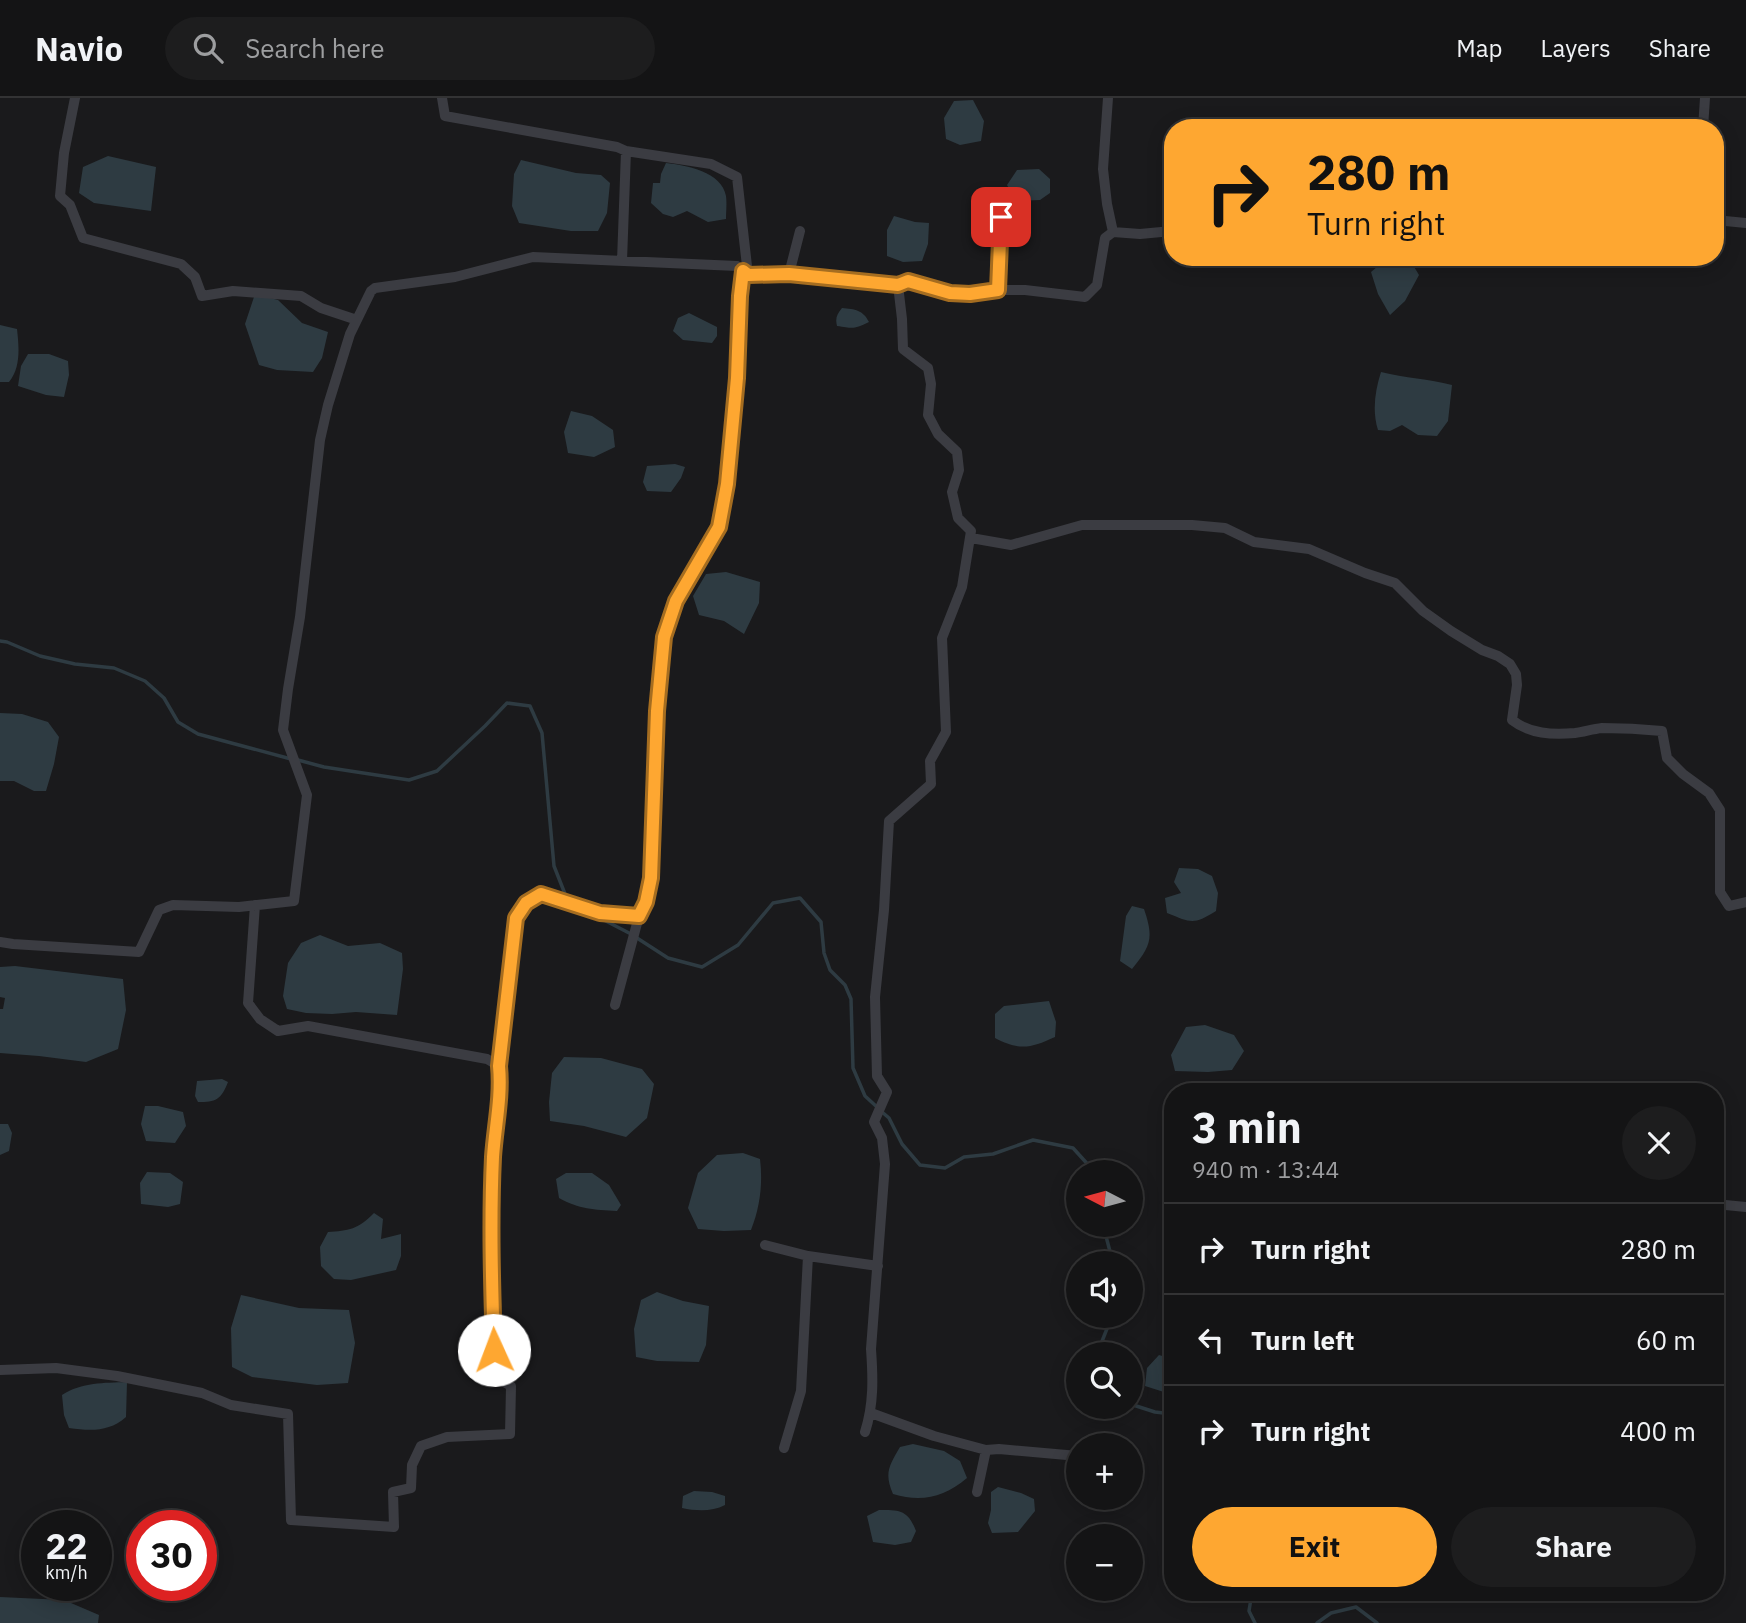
<!DOCTYPE html>
<meta charset="utf-8">
<style>
body{margin:0;font-family:"IBM Plex Sans",sans-serif;background:#1d1d1e;color:#f1f3f6;height:100vh;display:flex;flex-direction:column;font-size:26px;white-space:nowrap}
*{box-sizing:border-box;margin:0}
p{font-size:23px;color:#9d9ea0}
.icon{flex:none;width:38px;height:38px;fill:none;stroke:currentColor;stroke-width:2;stroke-linecap:round;stroke-linejoin:round}
.map{position:relative;flex:1;overflow:hidden}
.drawer{position:absolute;left:1164px;top:985px;width:560px;height:518px;display:flex;flex-direction:column;background:#141415;border-radius:28px;box-shadow:0 4px 18px #0003,0 0 0 2px #333334}
.drawer>*{flex:none}
.guide{position:absolute;left:1164px;top:21px;width:560px;height:147px;border-radius:28px;box-shadow:0 4px 18px #0003,0 0 0 2px #333334;background:#fea731;color:#111;overflow:hidden}
.needle{width:46px;rotate:276deg}
.controls{position:absolute;left:1066px;top:1062px;display:grid;gap:14px}
.controls a{display:grid;place-items:center;width:77px;height:77px;border-radius:50%;background:#141415;box-shadow:0 4px 18px #0003,0 0 0 2px #333334;font-size:35px}
.speed{position:absolute;left:21px;top:1412px;display:flex;gap:14px;font-size:35px;font-weight:700;text-align:center}
.speed>*{display:grid;place-content:center;width:91px;height:91px;border-radius:50%;background:#141415;box-shadow:0 4px 18px #0003,0 0 0 2px #333334;line-height:1}
.speed small{font-size:18px;font-weight:400}
.speed .limit{border:10px solid #d22;background:#fff;color:#111}
.pin{position:absolute;display:grid;place-items:center;width:60px;height:60px;color:#fff;margin:-30px;border-radius:14px;box-shadow:0 4px 10px #0006}
.me{position:absolute;width:77px;margin:-38px;rotate:358deg;stroke-linejoin:round;filter:drop-shadow(0 0 5px #0008)}
.turn{display:flex;align-items:center;gap:24px;height:147px;padding:0 28px;font-size:32px}
.turn .icon{width:91px;height:91px;stroke-width:2.5}
.turn b{display:block;font-size:49px;line-height:60px}
.round{display:grid;place-items:center;flex:none;width:74px;height:74px;border-radius:37px;background:#1d1d1e}
.headline{display:flex;align-items:center;justify-content:space-between;height:119px;padding:0 28px}
h1{font-size:42px;font-weight:700;line-height:52px}
.cta{display:flex;gap:14px;margin-top:auto;padding:14px 28px}
.cta a{flex:1;height:80px;border-radius:42px;background:#fea731;color:#111;font-size:28px;font-weight:700;line-height:80px;text-align:center}
.cta a+a{background:#1d1d1e;color:#f1f3f6}
ul{padding:0;list-style:none}
li{display:flex;align-items:center;gap:21px;height:91px;padding:0 28px;border-top:2px solid #333334}
li div{flex:1}
li b{display:block;font-size:26px}
li em{font-style:normal}
header{display:flex;align-items:center;gap:42px;box-sizing:border-box;height:98px;padding:0 35px;background:#141415;border-bottom:2px solid #333334}
header strong{font-size:33px}
nav{display:flex;gap:38px;margin-inline-start:auto;font-size:24px}
.search{width:490px;height:63px;background:#1d1d1e;display:flex;align-items:center;gap:18px;box-sizing:border-box;padding:0 24px;border-radius:38px;color:#9d9ea0;font-size:26px}
.map>svg:first-child{display:block}
.water{fill:#2e3b42}
.lines{fill:none;stroke-linecap:round;stroke-linejoin:round}
.stream{stroke:#2e3b42;stroke-width:3.5}
.street{stroke:#3b3c42;stroke-width:10}
.route-casing{stroke:#a56d20;stroke-width:18}
.route{stroke:#fea731;stroke-width:12}
</style>
<header>
<strong>Navio</strong>
<div class="search"><svg class="icon" aria-label="search" viewBox="0 0 24 24"><circle cx="10" cy="10" r="6"/><path d="M15 15l6 6"/></svg>Search here</div>
<nav><a>Map</a><a>Layers</a><a>Share</a></nav>
</header>
<div class="map">
<svg width="1746" height="1525" viewBox="0 0 1746 1525">
<rect width="100%" height="100%" fill="#1a1a1c"/>
<!-- water -->
<path class="water" d="M 973,2 L 984,23 L 981,43 L 960,47 L 946,41 L 944,20 L 954,3 Z
M 108,58 L 156,69 L 151,113 L 94,105 L 79,95 L 83,69 Z
M 521,62 L 576,75 L 601,77 L 610,85 L 607,115 L 598,133 L 571,133 L 519,125 L 512,108 L 514,76 Z
M 666,65 C 686,67 722,74 726,98 C 727,105 726,114 726,121 L 708,124 L 687,113 L 673,119 L 663,116 L 651,105 L 653,85 L 660,85 L 661,76 Z
M 1039,71 L 1050,81 L 1050,95 L 1040,102 L 1016,103 L 1007,87 L 1017,72 Z
M 894,118 L 915,124 L 929,125 L 928,146 L 922,163 L 903,164 L 887,158 L 887,132 Z
M 1410,162 L 1419,177 L 1405,203 L 1390,217 L 1378,196 L 1371,174 L 1384,163 Z
M 255,196 L 278,202 L 302,225 L 328,234 L 322,260 L 313,274 L 277,272 L 259,267 L 245,226 Z
M 842,210 C 855,211 863,212 869,224 C 853,232 853,230 837,228 C 835,220 837,216 842,210 Z
M 689,215 L 717,229 L 717,238 L 712,245 L 683,242 L 673,233 L 678,220 Z
M 0,227 L 17,231 C 19,249 21,269 9,284 L 0,284 Z
M 28,256 L 49,256 L 68,263 L 69,277 L 64,299 L 46,297 L 18,288 L 21,268 Z
M 1381,274 C 1405,280 1429,281 1452,287 L 1448,323 L 1437,338 L 1418,337 L 1402,327 L 1390,333 L 1378,332 C 1372,313 1375,293 1381,274 Z
M 571,313 L 592,318 L 613,332 L 615,349 L 594,359 L 568,355 L 564,334 Z
M 675,366 L 685,369 L 681,380 L 671,394 L 647,393 L 643,384 L 647,368 Z
M 726,474 L 760,484 L 759,505 L 744,536 L 724,523 L 699,517 L 693,498 L 706,476 Z
M 0,615 L 22,616 L 48,624 L 59,639 L 54,666 L 46,693 L 34,693 L 14,683 L 0,683 Z
M 1179,770 L 1198,771 L 1212,778 L 1218,795 L 1216,813 C 1193,827 1192,825 1167,815 L 1165,800 L 1181,795 L 1174,784 Z
M 1132,808 L 1144,811 C 1154,840 1151,848 1132,871 L 1120,863 L 1126,818 Z
M 320,837 L 348,848 L 380,845 L 402,855 L 403,871 L 397,917 L 356,914 L 332,916 L 306,915 L 287,911 L 283,898 L 288,865 L 301,845 Z
M 15,868 L 123,881 L 126,912 L 118,951 L 86,964 L 39,958 L 0,955 L 0,911 L 3,911 L 5,900 L 0,899 L 0,869 Z
M 1049,903 L 1056,924 L 1055,939 C 1031,950 1020,953 995,940 L 995,916 L 1004,908 Z
M 1205,927 L 1234,937 L 1244,953 L 1232,972 L 1208,974 L 1175,973 L 1171,957 L 1186,929 Z
M 564,959 L 601,960 L 642,971 L 654,986 L 647,1020 L 626,1039 L 584,1028 L 550,1023 L 549,1004 L 552,975 Z
M 222,981 L 228,984 C 221,1002 216,1004 198,1004 L 195,998 L 197,983 Z
M 145,1008 L 158,1008 L 183,1014 L 186,1028 L 175,1045 L 146,1043 L 141,1026 Z
M 0,1026 L 8,1026 L 12,1035 L 9,1053 L 0,1057 Z
M 743,1055 L 760,1061 C 763,1086 760,1109 751,1132 L 724,1133 L 698,1131 L 688,1110 L 698,1075 L 717,1057 Z
M 147,1074 L 170,1075 L 183,1084 L 180,1106 L 168,1109 L 141,1106 L 140,1085 Z
M 566,1075 L 592,1075 L 609,1087 L 621,1107 L 617,1113 C 594,1112 579,1111 559,1100 L 556,1081 Z
M 374,1115 L 383,1121 L 381,1141 L 401,1136 L 401,1158 L 396,1172 L 351,1182 L 334,1181 L 321,1168 L 320,1149 L 328,1134 C 348,1133 359,1131 374,1115 Z
M 657,1194 L 683,1203 L 709,1208 L 706,1247 L 699,1264 L 657,1263 L 636,1259 L 634,1231 L 641,1202 Z
M 241,1197 L 299,1210 L 349,1212 L 355,1245 L 348,1285 L 317,1287 L 252,1279 L 232,1269 L 231,1230 Z
M 1159,1257 L 1172,1261 L 1172,1293 L 1167,1295 L 1145,1288 L 1147,1270 Z
M 127,1284 L 126,1319 C 109,1334 91,1333 69,1330 L 64,1317 L 62,1297 C 82,1284 104,1285 127,1284 Z
M 913,1346 L 944,1353 L 960,1363 L 967,1380 C 944,1399 922,1405 893,1396 C 884,1375 889,1368 900,1349 Z
M 998,1389 L 1021,1395 L 1034,1401 L 1035,1413 L 1018,1434 L 992,1435 L 988,1425 L 991,1412 L 991,1394 Z
M 694,1393 L 712,1394 L 725,1398 L 725,1407 C 712,1414 696,1413 682,1410 L 683,1398 Z
M 879,1412 C 900,1412 908,1412 916,1433 L 911,1444 L 895,1447 L 873,1444 L 867,1418 Z
M 1567,1495 L 1616,1495 C 1600,1504 1583,1501 1567,1495 Z
M 0,1499 L 64,1502 L 99,1517 L 98,1525 L 0,1525 Z"/>
<g class="lines">
<!-- stream -->
<path class="stream" d="M 0,543 L 7,544 L 40,558 L 75,566 L 114,570 L 145,583 L 164,600 L 178,624 L 198,636 L 291,661
M 298,662 L 324,669 L 409,682 L 437,673 L 485,628 L 507,605 L 530,608 L 542,635 L 554,768 L 567,801
M 600,820 L 631,836
M 637,840 L 668,860 L 702,869 L 738,847 L 773,805 L 800,800 L 821,824 L 824,855 L 830,872 L 845,887 L 851,901 L 853,970 L 865,998 L 877,1009
M 882,1014 L 889,1020 L 902,1046 L 920,1067 L 945,1070 L 964,1059 L 993,1056 L 1033,1042 L 1073,1050 L 1092,1071 L 1093,1074
M 1103,1127 L 1112,1161 L 1115,1166
M 1097,1256 L 1110,1223 L 1114,1218
M 1130,1306 L 1155,1314 L 1172,1316
M 1252,1494 L 1249,1513 L 1255,1525
M 1317,1525 L 1331,1515 L 1356,1509 L 1377,1525"/>
<!-- street -->
<path class="street" d="M 75,0 L 64,55 L 60,98 L 70,107 L 83,140 L 181,166 L 195,179 L 202,198 L 233,193 L 301,198 L 321,210 L 357,222
M 442,0 L 445,18 L 617,49 L 626,53 L 711,66 L 737,79 L 748,177
M 1703,30 L 1705,0
M 1715,122 L 1746,125
M 1113,134 L 1140,136 L 1172,133
M 622,163 L 626,53
M 789,176 L 800,133
M 998,192 L 1001,119
M 971,440 L 1011,447 L 1082,427 L 1192,427 L 1225,430 L 1254,444 L 1309,451 L 1365,475 L 1395,485 L 1423,513 L 1451,533 L 1482,552 L 1498,558 L 1510,566 L 1516,576 L 1517,587 L 1512,622 C 1530,636 1552,637 1575,635 C 1584,634 1592,631 1602,630 C 1622,630 1642,631 1662,633 L 1667,660 L 1683,676 L 1709,695 L 1720,712 L 1720,794 L 1729,808 L 1746,804
M 0,844 L 13,846 L 139,854 L 159,812 L 173,807 L 239,809 L 294,803 L 307,697 L 283,632 L 288,591 L 300,519 L 320,342 L 328,307 L 350,236 L 371,193 L 375,190 L 455,179 L 533,159 L 737,168 L 748,177 L 789,176 L 898,187 L 908,183 L 949,195 L 970,196 L 998,192 L 1025,192 L 1085,199 L 1097,187 L 1105,140 L 1113,134 L 1107,106 L 1103,71 L 1108,0
M 615,907 L 639,818
M 499,968 L 516,820 L 526,805 L 541,796 L 600,815 L 639,818 L 646,804 L 651,781 L 657,613 L 664,539 L 676,503 L 719,429 L 727,386 L 737,280 L 740,198 L 743,173
M 1715,1106 L 1746,1109
M 765,1147 L 808,1158 L 878,1168
M 0,1272 L 56,1270 L 117,1278 L 202,1295 L 231,1307 L 288,1316 L 291,1422 L 394,1429 L 393,1394 L 411,1390 L 412,1367 L 421,1348 L 447,1339 L 510,1336 L 511,1288 L 495,1279 C 493,1207 492,1136 493,1065 C 494,1033 502,1000 499,968 L 487,961 L 308,928 L 278,933 L 260,921 L 248,905 L 255,807
M 871,1315 L 934,1338 L 986,1352 L 999,1351 L 1078,1358
M 865,1334 C 874,1306 873,1279 871,1251 L 885,1066 L 882,1040 L 874,1024 L 887,994 L 877,978 L 875,899 L 884,812 L 889,723 L 931,686 L 930,663 L 946,634 L 942,540 L 962,489 L 971,433 L 958,420 L 952,394 L 959,372 L 957,354 L 938,336 L 928,317 L 931,286 L 928,270 L 903,251 L 902,221 L 898,187
M 784,1350 L 801,1293 L 808,1158
M 977,1394 L 986,1352"/>
</g>
<g class="lines">
<!-- route casing -->
<g class="route-casing">
<path id="route" d="M 494,1252 C 492,1188 490,1123 493,1059 C 495,1029 502,999 499,968 L 516,820 L 526,805 L 541,796 L 600,815 L 639,818 L 646,804 L 651,780 L 657,613 L 664,539 L 676,503 L 719,429 L 727,386 L 737,280 L 740,198 L 743,173 L 748,177 L 789,176 L 898,187 L 908,183 L 950,195 L 970,196 L 998,192 L 1001,119"/>
</g>
<!-- route -->
<use href="#route" class="route"/>
</g>
</svg>
<div class="controls">
<a><svg class="needle" viewBox="-14 -14 28 28"><path d="M0-13l5 13h-10z" fill="#e53935"/><path d="M0 13l5-13h-10z" fill="#9d9ea0"/></svg></a>
<a><svg class="icon" aria-label="sound" viewBox="0 0 24 24"><path d="M4 9h4l5-4v14l-5-4H4zM17 9q2 3 0 6"/></svg></a>
<a><svg class="icon" aria-label="search" viewBox="0 0 24 24"><circle cx="10" cy="10" r="6"/><path d="M15 15l6 6"/></svg></a>
<a>+</a>
<a>−</a>
</div>
<div class="speed"><div>22<small>km/h</small></div><div class="limit">30</div></div>
<div class="pin" style="left:1001px;top:119px;background:#d93025"><svg class="icon" aria-label="arrive" viewBox="0 0 24 24"><path d="M6 21V4h12l-3 4 3 4H6"/></svg></div>
<svg class="me" style="left:494px;top:1252px" viewBox="-20 -20 40 40"><circle r="19" fill="#fff"/><path d="M0-13L10 11 0 6-10 11z" fill="#fea731"/></svg>
<div class="guide">
<div class="turn"><svg class="icon" aria-label="right" viewBox="0 0 24 24"><path d="M7 20v-9h11M14 6l5 5-5 5"/></svg><div><b>280 m</b>Turn right</div></div>
</div>
<section class="drawer">
<div class="headline"><div><h1>3 min</h1><p>940 m · 13:44</p></div><a class="round"><svg class="icon" aria-label="close" viewBox="0 0 24 24"><path d="M6 6l12 12M18 6L6 18"/></svg></a></div>
<ul>
<li><svg class="icon" aria-label="right" viewBox="0 0 24 24"><path d="M7 20v-9h11M14 6l5 5-5 5"/></svg><div><b>Turn right</b></div><em>280 m</em></li>
<li><svg class="icon" aria-label="left" viewBox="0 0 24 24"><path d="M17 20v-9H6M10 6l-5 5 5 5"/></svg><div><b>Turn left</b></div><em>60 m</em></li>
<li><svg class="icon" aria-label="right" viewBox="0 0 24 24"><path d="M7 20v-9h11M14 6l5 5-5 5"/></svg><div><b>Turn right</b></div><em>400 m</em></li>
</ul>
<div class="cta"><a>Exit</a><a>Share</a></div>
</section>
</div>
